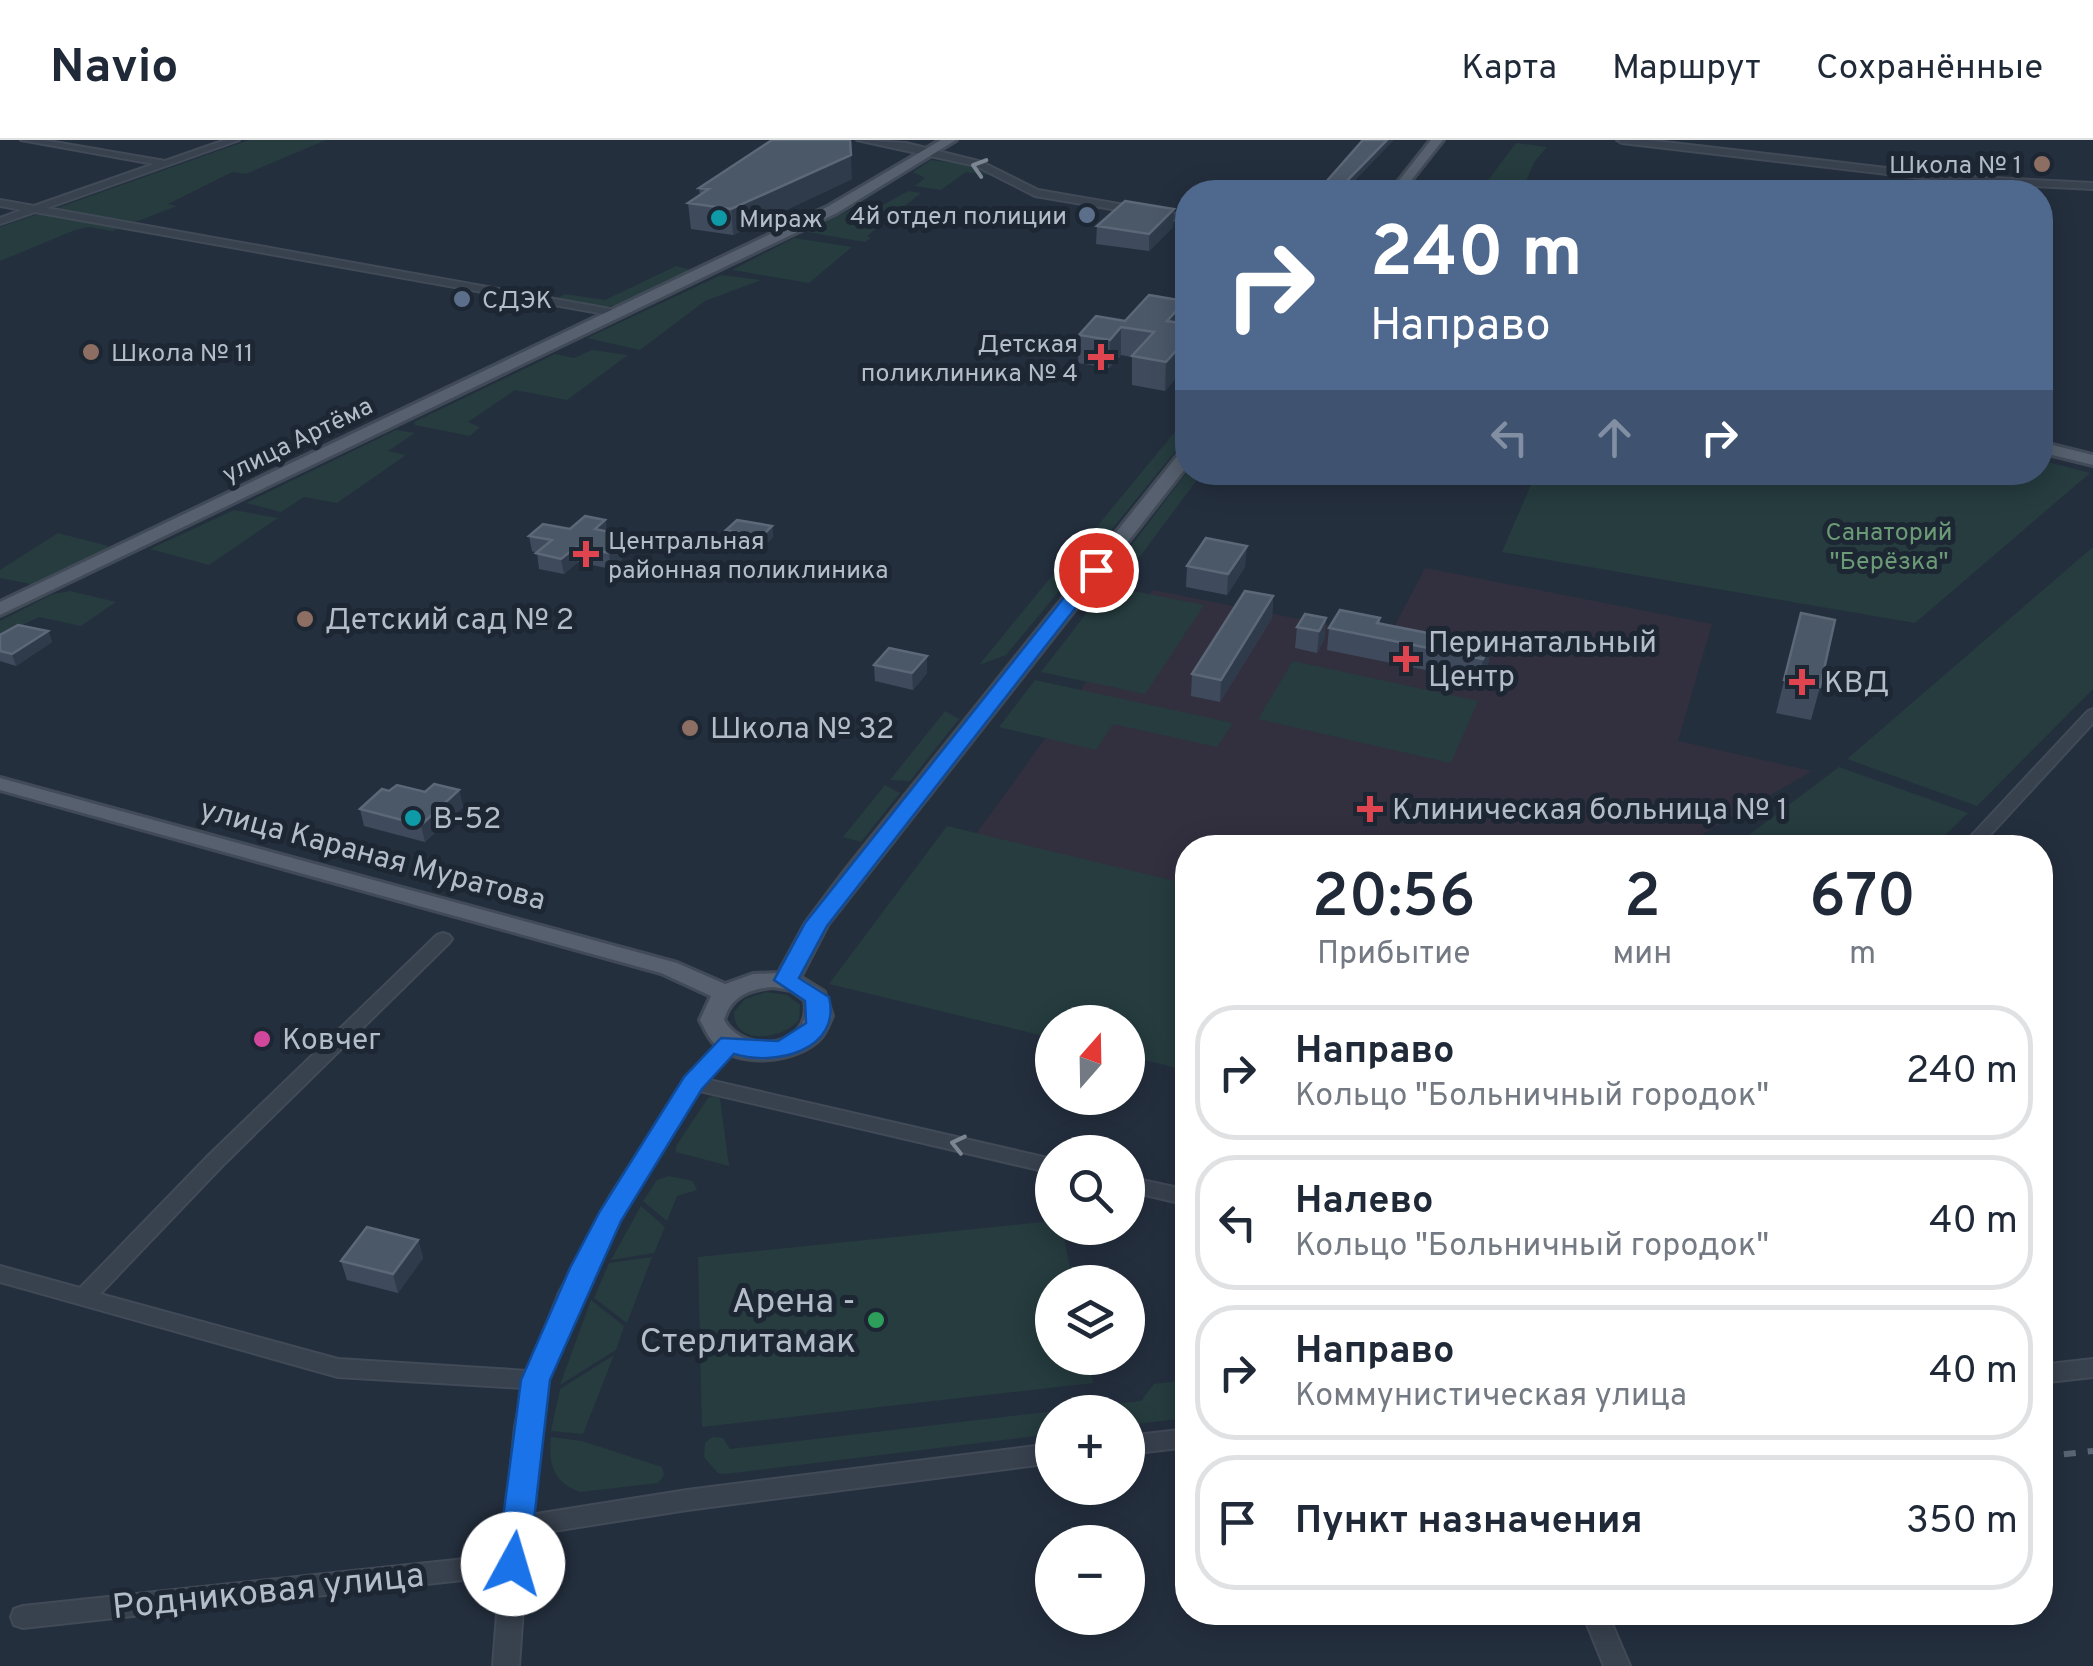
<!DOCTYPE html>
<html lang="ru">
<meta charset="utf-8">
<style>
body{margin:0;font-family:Overpass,sans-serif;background:#f2f2f3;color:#1f2937;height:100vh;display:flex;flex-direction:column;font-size:38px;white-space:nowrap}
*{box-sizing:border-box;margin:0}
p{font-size:32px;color:#747a83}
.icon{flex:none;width:55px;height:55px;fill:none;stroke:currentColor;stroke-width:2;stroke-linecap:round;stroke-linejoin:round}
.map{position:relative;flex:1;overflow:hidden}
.panel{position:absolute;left:1175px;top:695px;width:878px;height:790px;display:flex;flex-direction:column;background:#fff;border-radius:40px;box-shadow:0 5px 25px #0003}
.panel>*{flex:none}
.guide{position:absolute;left:1175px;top:40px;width:878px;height:305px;border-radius:40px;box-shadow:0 5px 25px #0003;background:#4f688e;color:#fff;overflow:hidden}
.needle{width:65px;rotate:20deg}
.fabs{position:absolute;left:1035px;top:865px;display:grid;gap:20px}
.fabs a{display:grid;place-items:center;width:110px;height:110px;border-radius:50%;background:#fff;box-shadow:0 5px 25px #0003;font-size:50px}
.pin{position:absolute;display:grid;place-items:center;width:85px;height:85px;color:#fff;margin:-42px;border:5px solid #fff;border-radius:50%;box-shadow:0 2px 10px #0007}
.me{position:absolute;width:110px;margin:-55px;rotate:6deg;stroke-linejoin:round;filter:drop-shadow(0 0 8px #0008)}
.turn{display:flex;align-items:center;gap:35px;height:210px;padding:0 30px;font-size:45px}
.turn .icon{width:130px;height:130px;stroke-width:2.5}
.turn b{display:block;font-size:70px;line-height:85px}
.lanes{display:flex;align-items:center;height:95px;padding:0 30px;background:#0003;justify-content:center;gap:50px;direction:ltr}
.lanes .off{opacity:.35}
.eta{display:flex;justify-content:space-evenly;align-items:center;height:170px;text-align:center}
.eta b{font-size:60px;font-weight:600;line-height:70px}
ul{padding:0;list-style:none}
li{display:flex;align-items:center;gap:30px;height:135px;margin:0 20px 15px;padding:0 10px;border:5px solid #e0e1e3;border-radius:40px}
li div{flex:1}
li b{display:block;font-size:38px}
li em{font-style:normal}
header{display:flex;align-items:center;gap:60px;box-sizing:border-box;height:140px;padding:0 50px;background:#fff;border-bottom:2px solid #e0e1e3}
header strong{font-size:48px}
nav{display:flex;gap:55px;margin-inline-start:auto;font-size:35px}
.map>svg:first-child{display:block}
.medical{fill:#32303f}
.green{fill:#263c3f}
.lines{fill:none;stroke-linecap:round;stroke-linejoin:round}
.minor-casing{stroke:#414a57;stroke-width:4}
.major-casing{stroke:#414a57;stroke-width:6}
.minor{fill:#38414e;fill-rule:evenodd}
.major{fill:#56606e;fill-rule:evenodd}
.rail{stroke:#5a6575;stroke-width:6;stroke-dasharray:12 12;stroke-linecap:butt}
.wall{fill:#3f4b5c}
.shaded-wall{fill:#2f3b4b}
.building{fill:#4b5868;stroke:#5c6777;stroke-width:2.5}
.oneway{stroke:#7c8592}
.route{fill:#1a73e8;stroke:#114b97;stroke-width:2.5}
.education-dot{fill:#8d6e63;stroke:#1d2633;stroke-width:4}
.service-dot{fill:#5c6f8a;stroke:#1d2633;stroke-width:4}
.culture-dot{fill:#0f9aa8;stroke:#1d2633;stroke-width:4}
.health-dot{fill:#e0444e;stroke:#1d2633;stroke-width:4}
.hotel-dot{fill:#d1479c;stroke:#1d2633;stroke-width:4}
.leisure-dot{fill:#2e9e5b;stroke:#1d2633;stroke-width:4}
.labels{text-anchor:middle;stroke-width:10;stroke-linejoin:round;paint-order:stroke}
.far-poi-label{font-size:25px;fill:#b4bcc9;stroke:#1d2633;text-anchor:start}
.far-street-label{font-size:25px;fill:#b4bcc9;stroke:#1d2633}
.far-park-label{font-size:25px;fill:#6b9a76;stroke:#1d2633}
.poi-label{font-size:30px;fill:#b4bcc9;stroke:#1d2633;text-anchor:start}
.street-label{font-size:30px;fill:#b4bcc9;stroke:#1d2633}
.near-poi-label{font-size:35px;fill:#b4bcc9;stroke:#1d2633;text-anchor:end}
.near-street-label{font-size:35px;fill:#b4bcc9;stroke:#1d2633}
</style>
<header>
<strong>Navio</strong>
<nav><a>Карта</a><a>Маршрут</a><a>Сохранённые</a></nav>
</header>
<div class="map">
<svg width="2093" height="1526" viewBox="0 0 2093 1526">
<rect width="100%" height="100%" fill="#242f3e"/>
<!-- medical -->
<path class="medical" d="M 1425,428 L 1712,484 L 1678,601 L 1812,631 L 1681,707 L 1188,708 L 1187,873 L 897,803 L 1153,450 L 1389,497 Z"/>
<!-- green -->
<path class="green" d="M 249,0 L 326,0 L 246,34 L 232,32 L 168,64 L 177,66 L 135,82 L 57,68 Z
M 1516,3 L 1547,7 L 1535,21 L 1521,52 L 1479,52 Z
M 931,20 L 976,26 L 996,36 L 966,32 L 941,50 L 915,46 L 925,38 L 913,32 Z
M 908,51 L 921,53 L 867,96 L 871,98 L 865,102 L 807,92 L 863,63 L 885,64 Z
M 41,73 L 122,86 L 113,91 L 89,87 L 75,90 L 0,121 L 0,87 Z
M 794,98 L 852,107 L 809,143 L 732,130 Z
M 676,126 L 694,131 L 618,165 L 602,167 L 558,158 L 565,154 L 605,160 Z
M 721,135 L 761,140 L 705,161 L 640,210 L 587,198 Z
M 592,210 L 628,215 L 567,260 L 515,250 L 468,282 L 480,287 L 470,296 L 415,285 L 414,282 L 555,214 L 574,218 Z
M 1187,277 L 1187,297 L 1091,415 L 1076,412 Z
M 396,290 L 415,293 L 388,311 L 406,315 L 337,363 L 304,357 L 281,372 L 246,363 Z
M 2040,320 L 2090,333 L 1915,483 L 1502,412 L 1536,333 L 2040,332 Z
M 1187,332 L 1202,333 L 1124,438 L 1112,431 Z
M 234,370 L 278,378 L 209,425 L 150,409 Z
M 58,393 L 108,406 L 104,412 L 36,445 L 0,438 L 0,430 Z
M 2093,407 L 2093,549 L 1977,666 L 1847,619 Z
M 1059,427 L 1074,433 L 1006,515 L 979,525 Z
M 1113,447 L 1204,465 L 1145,554 L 1041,532 L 1106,448 Z
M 70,451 L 116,462 L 81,486 L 39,477 L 0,496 L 0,481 L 53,454 Z
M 1293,521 L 1478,561 L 1451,623 L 1258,579 Z
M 1035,540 L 1233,583 L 1217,607 L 1113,584 L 1096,610 L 999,587 Z
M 945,571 L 959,579 L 910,641 L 890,640 Z
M 1839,627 L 1968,673 L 1933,707 L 1733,707 Z
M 885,645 L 900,653 L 861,702 L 843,697 Z
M 947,686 L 1187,744 L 1185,930 L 1128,916 L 1128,882 L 1052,882 L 1052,898 L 829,844 Z
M 766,852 L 787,855 L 800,865 L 799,880 C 783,899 734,907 734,872 L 745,859 Z
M 713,956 L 720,958 L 729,1026 L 676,1012 L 676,1006 L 708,958 Z
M 669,1036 L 693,1041 L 697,1050 L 677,1056 L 667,1081 L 643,1061 L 657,1040 Z
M 641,1066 L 665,1087 L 654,1113 L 611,1120 Z
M 1052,1081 L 1052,1088 L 1062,1088 L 1073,1142 L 1052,1142 L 1052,1218 L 1088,1218 L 1093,1243 L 702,1287 L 698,1117 Z
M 652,1117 L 627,1183 L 594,1158 L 609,1123 Z
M 591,1160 L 624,1186 L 616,1210 L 560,1245 Z
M 614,1215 L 583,1294 L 551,1291 L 560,1249 Z
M 1187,1240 L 1187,1278 L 1128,1285 L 1128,1272 L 1052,1272 L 1052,1294 L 725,1334 L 718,1333 L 704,1317 L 705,1303 L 712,1297 L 723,1298 L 730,1309 L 1141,1261 L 1154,1244 Z
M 551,1297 L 582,1301 L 662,1327 L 664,1335 L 658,1343 L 580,1352 C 553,1342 548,1324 551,1297 Z"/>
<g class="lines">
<!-- minor casing -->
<g class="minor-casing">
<path id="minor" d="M 21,0 L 43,0 L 165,21 L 225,0 L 239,0 L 47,68 L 616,170 L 622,173 L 616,176 L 35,72 L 0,84 L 0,78 L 22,70 L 0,66 L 0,60 L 34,66 L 154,24 Z
M 857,0 L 906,3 L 982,22 L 1038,50 L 1188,76 L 1188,82 L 1035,56 L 976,26 Z
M 1617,0 L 1647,0 L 1955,36 L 2093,43 L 2093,49 L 1955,42 L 1622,3 Z
M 2093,569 L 2093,583 L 1978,708 L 1960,708 L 2088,571 Z
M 443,793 L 449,795 L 452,799 L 449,803 L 223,1025 L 100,1154 L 338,1219 L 528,1231 L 559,1153 L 610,1056 L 686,938 L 722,900 L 729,898 L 738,904 L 709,940 L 1052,1019 L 1052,1033 L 700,951 C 636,1038 570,1147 545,1252 C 535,1292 534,1334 530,1375 L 687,1350 L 1052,1304 L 1052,1323 L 687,1370 L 528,1395 L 519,1526 L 493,1526 L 500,1436 L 23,1488 L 14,1485 L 11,1477 L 14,1469 L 23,1466 L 502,1415 L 515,1287 L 523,1248 L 338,1237 L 0,1142 L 0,1126 L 80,1148 L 209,1015 L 437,795 Z
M 1128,1037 L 1188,1050 L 1188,1065 L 1128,1051 Z
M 2093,1219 L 2093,1237 L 2040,1243 L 2040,1225 Z
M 1188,1289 L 1188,1307 L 1128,1314 L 1128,1296 Z
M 1582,1472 L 1607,1472 L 1630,1526 L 1604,1526 Z"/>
</g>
<!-- major casing -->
<g class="major-casing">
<path id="major" d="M 941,0 L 956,0 L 837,73 L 0,475 L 0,462 L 827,67 Z
M 1431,0 L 1443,0 L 1402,52 L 1390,52 Z
M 2040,302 L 2093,315 L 2093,325 L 2040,312 Z
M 1188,308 L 1188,325 L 827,785 L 800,837 L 824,852 L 832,876 C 829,882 826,891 821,897 C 798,923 736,929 712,901 C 707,895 704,887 700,880 L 711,856 L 661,833 L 0,650 L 0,638 L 677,823 L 725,844 L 753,834 L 779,833 L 806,783 L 845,731 L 1182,310 ZM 773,847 L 791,850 L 805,860 C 814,908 745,917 724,880 C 731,856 750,849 773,847 Z"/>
</g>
<!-- minor -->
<use href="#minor" class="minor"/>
<!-- major -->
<use href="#major" class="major"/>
<!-- rail -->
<path class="rail" d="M 2040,1317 L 2093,1311"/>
</g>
<!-- wall -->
<path class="wall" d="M 852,39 L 733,95 L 691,89 L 688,63 L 700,55 L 699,48 Z
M 1174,69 L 1173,87 L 1149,111 L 1096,104 L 1097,86 Z
M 1185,161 L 1184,184 L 1187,184 L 1187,224 L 1165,251 L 1132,245 L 1132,217 L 1121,215 L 1109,228 L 1078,223 L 1079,195 Z
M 605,380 L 607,392 L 630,412 L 611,429 L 578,422 L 564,434 L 539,429 L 537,413 L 532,411 L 529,396 L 570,389 Z
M 772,386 L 773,397 L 762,408 L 727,401 L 726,390 Z
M 1187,426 L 1245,427 L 1227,455 L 1186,447 Z
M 1273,456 L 1272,478 L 1220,562 L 1191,556 L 1192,534 Z
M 1801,473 L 1820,547 L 1811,580 L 1776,573 Z
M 1326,478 L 1324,500 L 1317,513 L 1295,508 L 1297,487 Z
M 1380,478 L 1380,484 L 1489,521 L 1480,541 L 1327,510 L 1329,488 Z
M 48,491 L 52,502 L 16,526 L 0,521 L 0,495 Z
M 874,525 L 927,533 L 913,550 L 875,541 Z
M 459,650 L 463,667 L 425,702 L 364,686 L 360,669 L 389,651 Z
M 418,1100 L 423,1118 L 398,1153 L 347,1140 L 341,1121 Z"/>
<!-- shaded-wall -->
<path class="shaded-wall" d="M 850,0 L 852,39 L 733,95 L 731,69 Z
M 1387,0 L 1394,0 L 1344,52 L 1336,52 Z
M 1174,69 L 1173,87 L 1149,111 L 1149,94 Z
M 1185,161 L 1184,188 L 1167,181 Z
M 1187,184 L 1187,224 L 1165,251 L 1166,222 L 1178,194 Z
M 1121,187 L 1121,215 L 1109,228 L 1110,200 Z
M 605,380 L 608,396 L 595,389 Z
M 772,386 L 773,397 L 762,408 L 761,397 Z
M 628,396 L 630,412 L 611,429 L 609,413 Z
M 1247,406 L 1245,427 L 1227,455 L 1228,434 Z
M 576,407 L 578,422 L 564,434 L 561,419 Z
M 1273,456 L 1272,478 L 1220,562 L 1221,540 Z
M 1326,478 L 1324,500 L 1317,513 L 1319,491 Z
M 48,491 L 52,502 L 16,526 L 12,514 Z
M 1493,499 L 1489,521 L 1480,541 L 1483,519 Z
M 927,516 L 927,533 L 913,550 L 912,533 Z
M 459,650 L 463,667 L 425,702 L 421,685 Z
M 418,1100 L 423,1118 L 398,1153 L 393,1134 Z"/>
<!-- building -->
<path class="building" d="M 772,0 L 850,0 L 851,15 L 731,69 L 688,63 L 709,49 L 699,48 Z
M 1363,0 L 1387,0 L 1336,52 L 1310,52 L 1319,42 L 1325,43 Z
M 1125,61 L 1174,69 L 1149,94 L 1097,86 Z
M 1149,155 L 1185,161 L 1167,181 L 1187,184 L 1178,194 L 1188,196 L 1188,197 L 1166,222 L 1132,216 L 1154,192 L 1121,187 L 1110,200 L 1079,195 L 1096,176 L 1125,181 Z
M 585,376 L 605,380 L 595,389 L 628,396 L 609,413 L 576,407 L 561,419 L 536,413 L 552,400 L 529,396 L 543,384 L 570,389 Z
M 737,380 L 772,386 L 761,397 L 726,390 Z
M 1206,398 L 1247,406 L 1228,434 L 1187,426 Z
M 1245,451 L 1273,456 L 1221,540 L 1192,534 Z
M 1340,470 L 1380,478 L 1377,483 L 1463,500 L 1466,494 L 1493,499 L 1483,519 L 1329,488 Z
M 1801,473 L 1835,480 L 1820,547 L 1784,540 Z
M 1305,474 L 1326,478 L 1319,491 L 1297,487 Z
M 18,485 L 48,491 L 12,514 L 0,511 L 0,495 Z
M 889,508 L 927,516 L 912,533 L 874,525 Z
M 434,644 L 459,650 L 421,685 L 360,669 L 382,649 L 389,651 L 397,645 L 425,652 Z
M 367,1087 L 418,1100 L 393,1134 L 341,1121 Z"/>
<!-- one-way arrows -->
<defs><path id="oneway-chevron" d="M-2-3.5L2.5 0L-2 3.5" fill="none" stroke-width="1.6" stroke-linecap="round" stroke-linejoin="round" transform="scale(2.5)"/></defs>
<g class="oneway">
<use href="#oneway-chevron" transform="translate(979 27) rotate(-163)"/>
<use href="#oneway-chevron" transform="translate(958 1004) rotate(-167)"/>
</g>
<!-- route -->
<path class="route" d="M 1096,424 L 1105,430 L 1102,434 L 827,786 L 799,838 L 829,857 C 842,910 775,927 734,914 L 702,949 L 621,1081 L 550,1240 L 529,1424 L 524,1434 L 513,1438 L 502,1434 L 497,1424 L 521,1240 L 570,1128 L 600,1071 L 684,937 L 721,898 L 778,901 L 806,883 L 805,861 L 774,840 L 805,783 L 1089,426 Z"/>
<!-- markers -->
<g class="education-dot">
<circle cx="2042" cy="24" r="10"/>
<circle cx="91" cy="212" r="10"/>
<circle cx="305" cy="479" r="10"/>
<circle cx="690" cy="588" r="10"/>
</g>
<g class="service-dot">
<circle cx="1087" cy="75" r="10"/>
<circle cx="462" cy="159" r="10"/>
</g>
<g class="culture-dot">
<circle cx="719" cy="78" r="10"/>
<circle cx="413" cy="678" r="10"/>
</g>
<g class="health-dot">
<path d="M1096 202h10v10h10v10h-10v10h-10v-10h-10v-10h10z"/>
<path d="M581 399h10v10h10v10h-10v10h-10v-10h-10v-10h10z"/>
<path d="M1401 504h10v10h10v10h-10v10h-10v-10h-10v-10h10z"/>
<path d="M1797 527h10v10h10v10h-10v10h-10v-10h-10v-10h10z"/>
<path d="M1365 654h10v10h10v10h-10v10h-10v-10h-10v-10h10z"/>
</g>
<circle class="hotel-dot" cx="262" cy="899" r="10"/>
<circle class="leisure-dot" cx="876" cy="1180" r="10"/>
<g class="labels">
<!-- far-poi labels -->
<g class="far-poi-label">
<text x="2022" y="33" text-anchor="end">Школа № 1</text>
<text x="1067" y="84" text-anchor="end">4й отдел полиции</text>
<text x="739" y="87">Мираж</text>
<text x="482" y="168">СДЭК</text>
<text x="1078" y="212" text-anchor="end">Детская<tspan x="1078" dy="29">поликлиника № 4</tspan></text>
<text x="111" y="221">Школа № 11</text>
<text x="608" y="409">Центральная<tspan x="608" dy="29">районная поликлиника</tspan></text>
</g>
<!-- far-street labels -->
<g class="far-street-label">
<text transform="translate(297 299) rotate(-26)" y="9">улица Артёма</text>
</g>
<!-- far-park labels -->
<g class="far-park-label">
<text x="1889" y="400">Санаторий<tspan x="1889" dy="29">"Берёзка"</tspan></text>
</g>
<!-- poi labels -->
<g class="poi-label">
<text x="325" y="489">Детский сад № 2</text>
<text x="1428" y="512">Перинатальный<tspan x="1428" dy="34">Центр</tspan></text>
<text x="1824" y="552">КВД</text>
<text x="710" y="598">Школа № 32</text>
<text x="1392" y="679">Клиническая больница № 1</text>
<text x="433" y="688">B-52</text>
<text x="282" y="909">Ковчег</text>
</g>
<!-- street labels -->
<g class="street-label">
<text transform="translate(373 714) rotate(15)" y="10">улица Караная Муратова</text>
</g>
<!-- near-poi labels -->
<g class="near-poi-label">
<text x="856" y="1172">Арена -<tspan x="856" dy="40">Стерлитамак</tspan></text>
</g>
<!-- near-street labels -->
<g class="near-street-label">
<text transform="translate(268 1450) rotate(-6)" y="12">Родниковая улица</text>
</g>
</g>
</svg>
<div class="fabs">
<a><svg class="needle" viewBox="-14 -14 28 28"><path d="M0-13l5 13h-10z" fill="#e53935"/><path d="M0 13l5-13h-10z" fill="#747a83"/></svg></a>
<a><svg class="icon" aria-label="search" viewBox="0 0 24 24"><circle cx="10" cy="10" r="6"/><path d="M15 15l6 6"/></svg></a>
<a><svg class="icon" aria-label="layers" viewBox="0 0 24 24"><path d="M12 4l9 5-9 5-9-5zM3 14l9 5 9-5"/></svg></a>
<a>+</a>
<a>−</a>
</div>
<div class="pin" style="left:1096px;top:430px;background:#d93025"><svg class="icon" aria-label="arrive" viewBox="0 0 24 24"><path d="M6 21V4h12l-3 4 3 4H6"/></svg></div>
<svg class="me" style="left:513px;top:1424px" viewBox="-20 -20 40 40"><circle r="19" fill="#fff"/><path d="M0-13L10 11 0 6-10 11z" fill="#1a73e8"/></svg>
<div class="guide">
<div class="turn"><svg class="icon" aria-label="right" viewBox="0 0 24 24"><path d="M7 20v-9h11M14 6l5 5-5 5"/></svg><div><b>240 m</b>Направо</div></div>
<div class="lanes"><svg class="icon off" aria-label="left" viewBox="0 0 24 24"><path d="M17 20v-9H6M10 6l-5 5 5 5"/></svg><svg class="icon off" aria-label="ahead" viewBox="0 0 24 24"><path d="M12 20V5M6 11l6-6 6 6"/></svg><svg class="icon" aria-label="right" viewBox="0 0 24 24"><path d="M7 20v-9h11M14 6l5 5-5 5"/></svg></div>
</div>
<section class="panel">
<div class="eta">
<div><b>20:56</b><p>Прибытие</p></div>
<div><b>2</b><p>мин</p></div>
<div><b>670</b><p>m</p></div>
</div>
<ul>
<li><svg class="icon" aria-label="right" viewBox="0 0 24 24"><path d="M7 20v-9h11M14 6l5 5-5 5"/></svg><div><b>Направо</b><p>Кольцо &quot;Больничный городок&quot;</p></div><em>240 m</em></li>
<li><svg class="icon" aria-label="left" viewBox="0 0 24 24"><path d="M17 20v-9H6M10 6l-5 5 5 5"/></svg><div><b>Налево</b><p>Кольцо &quot;Больничный городок&quot;</p></div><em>40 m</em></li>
<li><svg class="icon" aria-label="right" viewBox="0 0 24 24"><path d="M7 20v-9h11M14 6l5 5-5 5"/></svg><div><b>Направо</b><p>Коммунистическая улица</p></div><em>40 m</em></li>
<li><svg class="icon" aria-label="arrive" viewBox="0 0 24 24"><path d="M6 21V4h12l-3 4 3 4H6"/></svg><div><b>Пункт назначения</b></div><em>350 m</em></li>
</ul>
</section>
</div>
